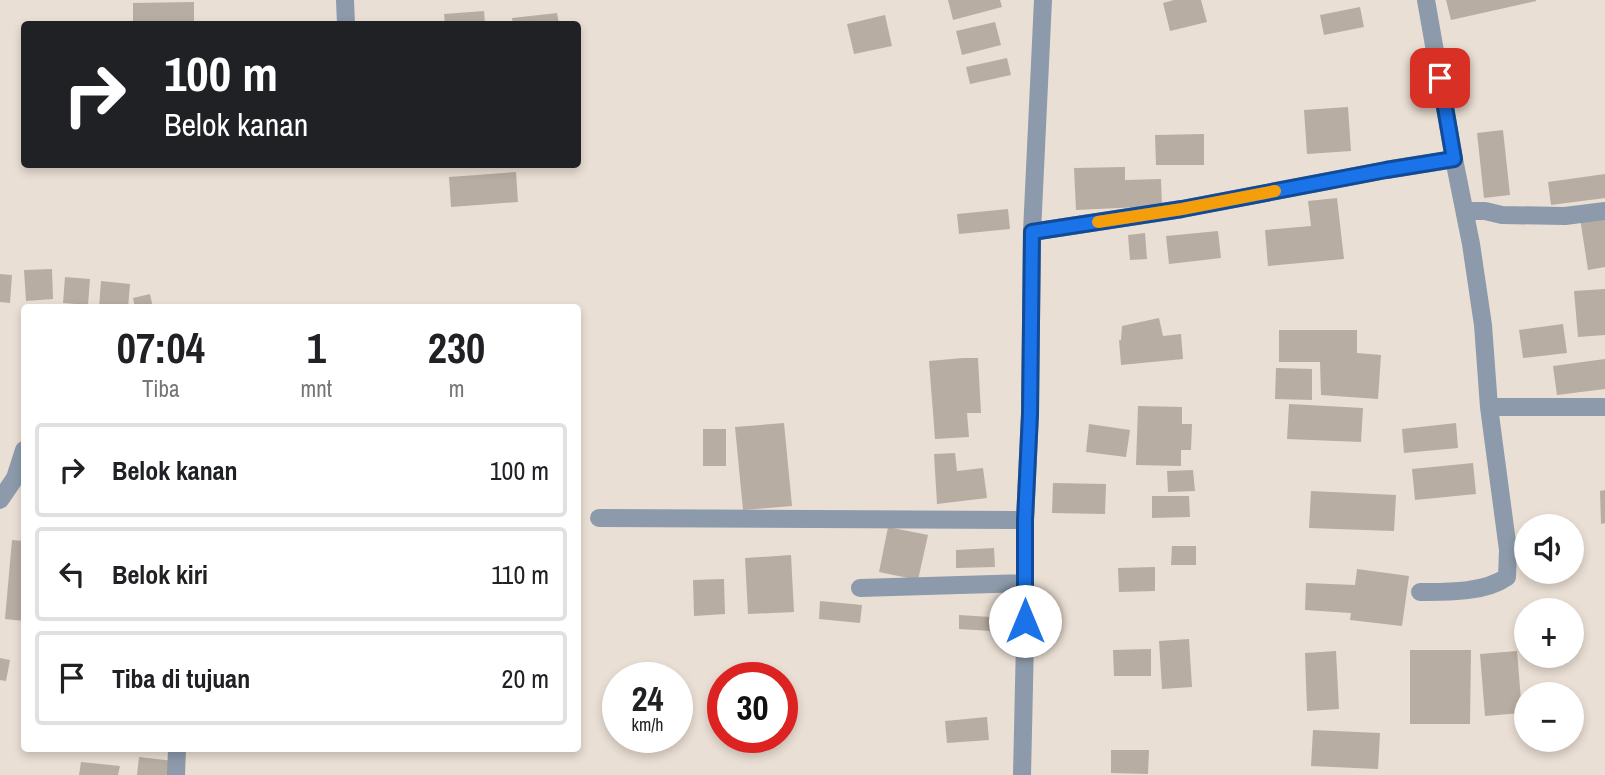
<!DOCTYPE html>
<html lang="id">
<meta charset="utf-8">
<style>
body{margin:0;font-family:"Archivo Narrow",sans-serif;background:#f2f2f2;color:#202124;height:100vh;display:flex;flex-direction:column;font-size:26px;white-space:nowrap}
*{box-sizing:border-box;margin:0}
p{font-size:23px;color:#757577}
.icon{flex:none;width:38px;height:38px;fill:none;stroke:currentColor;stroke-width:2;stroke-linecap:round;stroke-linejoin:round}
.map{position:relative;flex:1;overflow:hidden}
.details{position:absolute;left:21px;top:304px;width:560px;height:448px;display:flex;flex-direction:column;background:#fff;border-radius:7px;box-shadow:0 4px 10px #0003}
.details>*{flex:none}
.top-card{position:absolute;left:21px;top:21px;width:560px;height:147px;border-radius:7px;box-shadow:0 4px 10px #0003;background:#202124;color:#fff;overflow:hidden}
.buttons{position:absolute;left:1514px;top:514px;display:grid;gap:14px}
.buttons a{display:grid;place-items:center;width:70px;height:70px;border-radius:50%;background:#fff;box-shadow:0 4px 10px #0003;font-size:35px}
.speed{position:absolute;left:602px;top:662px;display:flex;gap:14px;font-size:35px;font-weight:700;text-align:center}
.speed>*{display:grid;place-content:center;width:91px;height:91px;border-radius:50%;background:#fff;box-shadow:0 4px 10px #0003;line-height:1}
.speed small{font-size:18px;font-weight:400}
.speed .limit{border:10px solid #d22;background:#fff;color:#111}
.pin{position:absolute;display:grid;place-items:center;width:60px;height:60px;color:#fff;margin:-30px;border-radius:14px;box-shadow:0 4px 10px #0006}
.me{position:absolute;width:77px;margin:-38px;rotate:0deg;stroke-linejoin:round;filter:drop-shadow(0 0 5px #0008)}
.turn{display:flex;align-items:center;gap:24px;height:147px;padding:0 28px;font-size:32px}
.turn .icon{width:91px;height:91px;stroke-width:2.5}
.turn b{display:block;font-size:49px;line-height:60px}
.eta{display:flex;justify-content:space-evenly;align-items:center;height:119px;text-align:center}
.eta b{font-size:42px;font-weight:700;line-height:49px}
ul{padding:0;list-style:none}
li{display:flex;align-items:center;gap:21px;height:94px;margin:0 14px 10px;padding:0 14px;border:4px solid #e0e0e0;border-radius:7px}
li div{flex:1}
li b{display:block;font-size:26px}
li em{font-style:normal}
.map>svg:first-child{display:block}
.building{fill:#b8ada2}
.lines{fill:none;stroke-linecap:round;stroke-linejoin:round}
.minor{stroke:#8c9aab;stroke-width:18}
.route-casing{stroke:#114b97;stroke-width:18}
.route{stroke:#1a73e8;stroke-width:12}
.slow{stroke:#f59e0b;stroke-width:12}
</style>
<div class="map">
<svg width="1605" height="775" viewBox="0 0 1605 775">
<rect width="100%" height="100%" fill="#eadfd4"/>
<!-- building -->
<path class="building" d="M 948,0 L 1000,0 L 1002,7 L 953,20 Z
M 1174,0 L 1201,0 L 1207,22 L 1170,31 L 1163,3 Z
M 1446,0 L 1536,0 L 1536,1 L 1451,20 Z
M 194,2 L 194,24 L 133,24 L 133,3 Z
M 1360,7 L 1364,27 L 1324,35 L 1320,15 Z
M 484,11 L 485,24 L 445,24 L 444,14 Z
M 557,13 L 559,24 L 513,24 L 512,18 Z
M 885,15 L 892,46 L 854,54 L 847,24 Z
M 995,22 L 1001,45 L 962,55 L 956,31 Z
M 1007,58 L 1011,75 L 970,84 L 966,67 Z
M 1348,107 L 1351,151 L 1307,154 L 1304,110 Z
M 1503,130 L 1510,195 L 1484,198 L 1477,133 Z
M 1204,134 L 1204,165 L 1156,165 L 1155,135 Z
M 1125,167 L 1125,180 L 1161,179 L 1162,206 L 1076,210 L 1074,168 Z
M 516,172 L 518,202 L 451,207 L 449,177 Z
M 1605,174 L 1605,198 L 1551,205 L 1548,182 Z
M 1337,198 L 1344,259 L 1268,266 L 1265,230 L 1311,226 L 1308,201 Z
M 1008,209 L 1010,229 L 959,234 L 957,214 Z
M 1605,214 L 1605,267 L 1588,270 L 1580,218 Z
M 1218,231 L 1221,258 L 1169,264 L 1166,236 Z
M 1145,233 L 1147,259 L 1130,260 L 1128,235 Z
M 52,269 L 53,299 L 26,301 L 24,270 Z
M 0,274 L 12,275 L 10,303 L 0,302 Z
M 65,277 L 90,279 L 88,305 L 63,303 Z
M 101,281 L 130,284 L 128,308 L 99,308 Z
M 1605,289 L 1605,335 L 1578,337 L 1574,291 Z
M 150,294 L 153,308 L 135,308 L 133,298 Z
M 1159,318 L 1163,336 L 1181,334 L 1183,359 L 1121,365 L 1119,340 L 1121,340 L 1122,326 Z
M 1563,324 L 1567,353 L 1523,358 L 1519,330 Z
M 1279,330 L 1357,330 L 1357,353 L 1381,355 L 1378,399 L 1321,395 L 1320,362 L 1279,362 Z
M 963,358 L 978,358 L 981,413 L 967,413 L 969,437 L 935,439 L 929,361 Z
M 1605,359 L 1605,389 L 1557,395 L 1553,366 Z
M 1276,368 L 1312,369 L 1312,400 L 1275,399 Z
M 1289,404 L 1363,408 L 1361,442 L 1287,439 Z
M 1138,406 L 1182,407 L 1182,424 L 1192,424 L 1191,450 L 1181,450 L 1181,466 L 1136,465 Z
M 784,423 L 792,506 L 743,510 L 735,427 Z
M 1456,423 L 1458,448 L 1404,453 L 1402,429 Z
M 1089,424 L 1130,430 L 1126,457 L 1086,452 Z
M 703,429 L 726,429 L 726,466 L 703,466 Z
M 955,453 L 957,471 L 983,468 L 987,498 L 937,504 L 934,454 Z
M 1473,463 L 1476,494 L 1415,500 L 1412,469 Z
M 1193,470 L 1195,491 L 1168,492 L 1167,471 Z
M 1053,483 L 1106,484 L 1105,514 L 1052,513 Z
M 1605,490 L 1605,523 L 1601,524 L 1600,491 Z
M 1311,491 L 1396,495 L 1394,531 L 1309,528 Z
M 1152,496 L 1189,496 L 1190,517 L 1152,518 Z
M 888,527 L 928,535 L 918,580 L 879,572 Z
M 12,540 L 24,541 L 24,621 L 5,619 Z
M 1172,546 L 1196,546 L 1196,565 L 1171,565 Z
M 994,548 L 995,567 L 956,568 L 956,550 Z
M 791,555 L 794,612 L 748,614 L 745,558 Z
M 1155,567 L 1155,591 L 1119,592 L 1118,568 Z
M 1357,569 L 1409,576 L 1402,626 L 1350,620 L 1351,613 L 1305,610 L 1306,583 L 1355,585 Z
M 724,579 L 725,614 L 694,616 L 693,580 Z
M 820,601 L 862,605 L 860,623 L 819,619 Z
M 959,615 L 991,617 L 991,631 L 959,629 Z
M 1189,639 L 1192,687 L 1162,689 L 1159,641 Z
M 1151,649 L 1151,676 L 1114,676 L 1113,650 Z
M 1410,650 L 1471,650 L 1470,724 L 1410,724 Z
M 1336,651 L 1339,709 L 1307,711 L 1305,653 Z
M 1517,651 L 1522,713 L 1485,716 L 1480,654 Z
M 0,658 L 10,660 L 6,681 L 0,680 Z
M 987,717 L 989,740 L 947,743 L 945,721 Z
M 1313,730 L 1380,733 L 1378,769 L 1311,766 Z
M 1111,750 L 1149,750 L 1148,774 L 1111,773 Z
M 139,757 L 174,761 L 173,775 L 137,775 Z
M 81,762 L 120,766 L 118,775 L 79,775 Z"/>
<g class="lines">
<!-- minor -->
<path class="minor" d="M 345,0 L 346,24
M 1426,0 L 1454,159
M 1465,211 L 1485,211 L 1502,215 L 1565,216 L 1605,211
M 1032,232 L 1182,209 L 1386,170 L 1454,159 L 1471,244 L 1483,325 L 1489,407 L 1508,550 L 1507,577 C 1484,593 1447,592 1420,592
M 1489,407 L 1605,407
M 0,500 L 15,478 L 24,450
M 599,518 L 1025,520
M 860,588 L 1025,583
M 176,775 L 177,749
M 1022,775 L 1025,641 L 1025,520 L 1030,414 L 1032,232 L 1043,0"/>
</g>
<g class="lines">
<!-- route casing -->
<g class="route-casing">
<path id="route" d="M 1025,621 L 1025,520 L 1030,414 L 1032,232 L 1182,209 L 1386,170 L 1454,159 L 1440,78"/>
</g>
<!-- route -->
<use href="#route" class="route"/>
<!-- slow -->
<path class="slow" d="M 1098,222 L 1182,209 L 1275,191"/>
</g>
</svg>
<div class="buttons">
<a><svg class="icon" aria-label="sound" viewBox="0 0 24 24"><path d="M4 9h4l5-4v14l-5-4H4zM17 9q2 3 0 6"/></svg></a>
<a>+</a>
<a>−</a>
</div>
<div class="speed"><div>24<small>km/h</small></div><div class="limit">30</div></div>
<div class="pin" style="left:1440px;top:78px;background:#d93025"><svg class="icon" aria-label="arrive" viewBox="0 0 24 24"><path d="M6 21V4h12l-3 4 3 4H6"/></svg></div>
<svg class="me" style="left:1025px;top:621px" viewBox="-20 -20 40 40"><circle r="19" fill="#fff"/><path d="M0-13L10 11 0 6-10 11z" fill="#1a73e8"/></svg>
<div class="top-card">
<div class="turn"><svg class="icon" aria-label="right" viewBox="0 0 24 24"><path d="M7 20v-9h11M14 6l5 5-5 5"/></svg><div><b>100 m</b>Belok kanan</div></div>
</div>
<section class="details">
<div class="eta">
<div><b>07:04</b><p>Tiba</p></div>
<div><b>1</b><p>mnt</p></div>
<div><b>230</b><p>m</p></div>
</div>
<ul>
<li><svg class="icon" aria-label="right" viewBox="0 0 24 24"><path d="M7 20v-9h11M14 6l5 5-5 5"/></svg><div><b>Belok kanan</b></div><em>100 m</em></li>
<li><svg class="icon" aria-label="left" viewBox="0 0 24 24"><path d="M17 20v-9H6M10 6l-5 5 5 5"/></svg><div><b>Belok kiri</b></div><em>110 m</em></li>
<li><svg class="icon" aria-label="arrive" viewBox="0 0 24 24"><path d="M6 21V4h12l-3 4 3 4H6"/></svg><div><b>Tiba di tujuan</b></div><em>20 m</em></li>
</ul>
</section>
</div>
